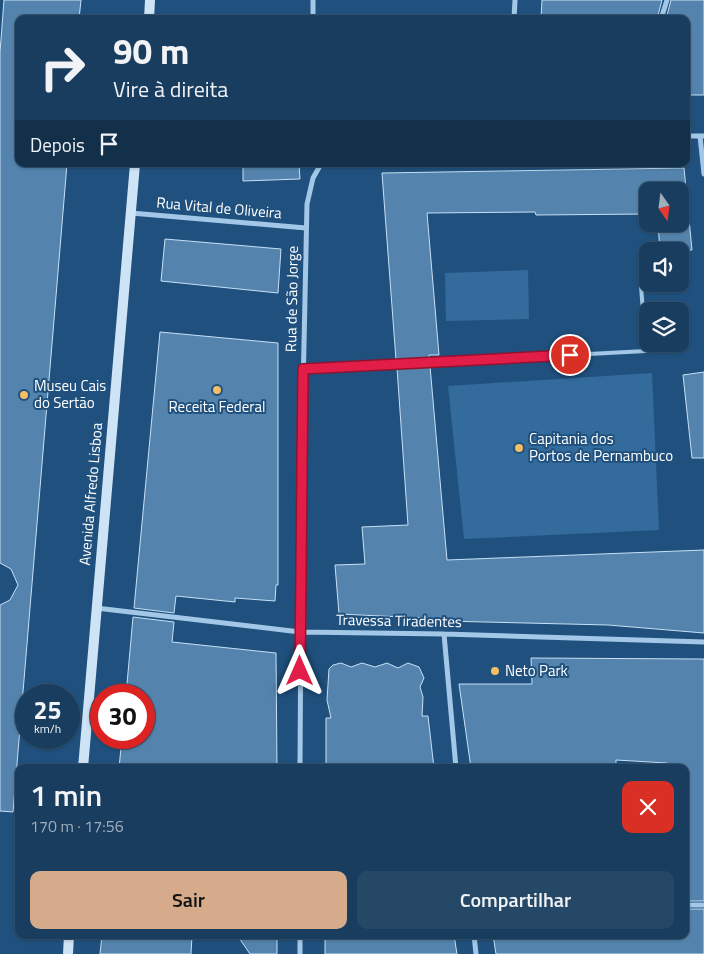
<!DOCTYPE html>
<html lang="pt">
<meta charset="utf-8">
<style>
body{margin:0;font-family:"Titillium Web",sans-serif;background:#254867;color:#f1f3f6;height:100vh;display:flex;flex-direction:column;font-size:19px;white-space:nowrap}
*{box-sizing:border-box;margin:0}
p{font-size:16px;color:#9faebc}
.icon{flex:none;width:28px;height:28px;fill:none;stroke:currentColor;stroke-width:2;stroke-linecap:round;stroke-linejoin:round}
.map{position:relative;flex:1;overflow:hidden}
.side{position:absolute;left:15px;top:764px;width:674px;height:175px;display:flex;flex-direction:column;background:#183d5e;border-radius:10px;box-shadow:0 1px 4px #0004,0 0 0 1px #365673}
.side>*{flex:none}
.hud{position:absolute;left:15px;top:15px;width:675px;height:152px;border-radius:10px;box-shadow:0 1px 4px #0004,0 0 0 1px #365673;background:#183d5e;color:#f1f3f6;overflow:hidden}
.needle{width:32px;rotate:166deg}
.tools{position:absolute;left:639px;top:182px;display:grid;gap:10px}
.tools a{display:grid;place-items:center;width:50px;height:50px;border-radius:10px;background:#183d5e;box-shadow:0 1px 4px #0004,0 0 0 1px #365673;font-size:25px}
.speed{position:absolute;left:15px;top:684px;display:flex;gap:10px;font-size:25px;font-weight:700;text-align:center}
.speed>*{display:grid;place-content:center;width:65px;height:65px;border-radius:50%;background:#183d5e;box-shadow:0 1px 4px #0004,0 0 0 1px #365673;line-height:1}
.speed small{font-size:12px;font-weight:400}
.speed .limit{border:8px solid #d22;background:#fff;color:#111}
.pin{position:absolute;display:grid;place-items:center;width:42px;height:42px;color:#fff;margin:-21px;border:2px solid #fff;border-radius:50%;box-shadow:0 1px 5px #0007}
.me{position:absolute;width:55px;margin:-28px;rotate:0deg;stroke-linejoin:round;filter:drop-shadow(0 0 4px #0008)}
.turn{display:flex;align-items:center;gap:18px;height:105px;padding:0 15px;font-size:22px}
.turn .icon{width:65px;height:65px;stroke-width:2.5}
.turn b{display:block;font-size:35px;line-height:42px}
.then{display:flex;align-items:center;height:48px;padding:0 15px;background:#0003;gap:10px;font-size:19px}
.round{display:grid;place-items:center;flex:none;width:52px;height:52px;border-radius:10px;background:#254867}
.head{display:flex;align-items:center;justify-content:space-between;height:85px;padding:0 15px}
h1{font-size:30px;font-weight:600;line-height:38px}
.button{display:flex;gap:10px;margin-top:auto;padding:10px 15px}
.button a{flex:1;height:58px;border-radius:10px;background:#d6ab8b;color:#111;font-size:20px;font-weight:600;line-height:58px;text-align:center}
.button a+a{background:#254867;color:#f1f3f6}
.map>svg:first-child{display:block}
.green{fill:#326b9c}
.building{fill:#5484ad;stroke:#c7e0f6}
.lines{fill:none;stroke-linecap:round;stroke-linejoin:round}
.service{stroke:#a3c8e7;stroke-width:4}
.minor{stroke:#a3c8e7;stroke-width:5}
.secondary{stroke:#cee3f6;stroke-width:10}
.route-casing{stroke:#92132f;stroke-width:12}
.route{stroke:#e11d48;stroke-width:9}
.poi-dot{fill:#f5be64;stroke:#20517e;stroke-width:2}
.labels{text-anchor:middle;stroke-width:4;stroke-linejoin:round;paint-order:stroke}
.street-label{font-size:15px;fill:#fff;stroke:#20517e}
.poi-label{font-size:15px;fill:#fff;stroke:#20517e;text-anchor:start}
</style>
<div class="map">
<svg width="704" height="954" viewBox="0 0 704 954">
<rect width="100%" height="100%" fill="#20517e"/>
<!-- green -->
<path class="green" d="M 528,270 L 529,319 L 446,321 L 445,273 Z
M 652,373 L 659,530 L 464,539 L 448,386 Z"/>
<!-- building -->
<path class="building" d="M 4,0 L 81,0 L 79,19 L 19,19 L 19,164 L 67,164 L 13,812 L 0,811 L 0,605 L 10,600 L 18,585 L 11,569 L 0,563 L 0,52 Z
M 542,0 L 662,0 L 657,19 L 541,19 Z
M 671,0 L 704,0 L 704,95 L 686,95 L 686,19 L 666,19 Z
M 243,164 L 299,164 L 300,179 L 243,181 Z
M 684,168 L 692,250 L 660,251 L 658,224 L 680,224 L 680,191 L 648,191 L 648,214 L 536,215 L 535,212 L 427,213 L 439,355 L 429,355 L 429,359 L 396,360 L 382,173 Z
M 165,239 L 281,249 L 278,293 L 161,281 Z
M 160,332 L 278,343 L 278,585 L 276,585 L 275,601 L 235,598 L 235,602 L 176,596 L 174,613 L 134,608 Z
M 430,366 L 447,560 L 704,550 L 704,633 L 608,625 L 443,621 L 443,619 L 339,614 L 335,565 L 365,564 L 362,527 L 408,525 L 397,368 Z
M 704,372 L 704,458 L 692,458 L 683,375 Z
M 133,617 L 174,622 L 172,642 L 276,653 L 277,768 L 119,768 L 122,738 L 144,738 L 144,695 L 126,695 Z
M 531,658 L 704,659 L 704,901 L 685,901 L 685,768 L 668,768 L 667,763 L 616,760 L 616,768 L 471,768 L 459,684 L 532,684 Z
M 341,663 L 351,667 L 362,663 L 375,667 L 387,663 L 398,668 L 408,663 L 419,667 L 424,678 L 420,687 L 423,697 L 422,716 L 428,716 L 434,768 L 326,768 L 326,718 L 331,718 L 327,700 L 329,669 L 333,665 Z
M 685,909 L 704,909 L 704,954 L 496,954 L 493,935 L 685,935 Z
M 102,935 L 192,935 L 191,954 L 100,954 Z
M 237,935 L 277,935 L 277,954 L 250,954 Z
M 325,935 L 454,935 L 457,954 L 325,954 Z"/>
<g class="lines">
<!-- service -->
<path class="service" d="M 303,369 L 646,351 L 641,286"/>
<!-- minor -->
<path class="minor" d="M 313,0 L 313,19
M 514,19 L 515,0
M 661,19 L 667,0
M 686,136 L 704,136
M 700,136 L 704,174
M 131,213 L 306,228
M 96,608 L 300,632 L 444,634 L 704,642
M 444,634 L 456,768
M 300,768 L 302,438 L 307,204 L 313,178 L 321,164
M 685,905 L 704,905
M 474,935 L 476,954
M 300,954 L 300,935"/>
<!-- secondary -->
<path class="secondary" d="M 149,19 L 150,0
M 83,768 L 135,164
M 68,954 L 69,935"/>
</g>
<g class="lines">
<!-- route casing -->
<g class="route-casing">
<path id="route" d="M 300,671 L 303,369 L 570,355"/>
</g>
<!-- route -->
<use href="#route" class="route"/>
</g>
<!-- markers -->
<g class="poi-dot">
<circle cx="217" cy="390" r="5"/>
<circle cx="24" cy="395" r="5"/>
<circle cx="519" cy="448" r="5"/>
<circle cx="495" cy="671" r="5"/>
</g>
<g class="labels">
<!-- street labels -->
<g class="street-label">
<text transform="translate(219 208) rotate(5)" y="5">Rua Vital de Oliveira</text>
<text transform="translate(292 299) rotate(-89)" y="5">Rua de São Jorge</text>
<text transform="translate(91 494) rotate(-85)" y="5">Avenida Alfredo Lisboa</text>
<text transform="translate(399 621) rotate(1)" y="5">Travessa Tiradentes</text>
</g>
<!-- poi labels -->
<g class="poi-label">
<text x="34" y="391">Museu Cais<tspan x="34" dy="17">do Sertão</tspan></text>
<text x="217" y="412" text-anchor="middle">Receita Federal</text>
<text x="529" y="444">Capitania dos<tspan x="529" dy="17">Portos de Pernambuco</tspan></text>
<text x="505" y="676">Neto Park</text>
</g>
</g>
</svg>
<div class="tools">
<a><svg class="needle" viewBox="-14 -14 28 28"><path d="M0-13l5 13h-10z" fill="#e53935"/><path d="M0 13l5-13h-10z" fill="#9faebc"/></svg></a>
<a><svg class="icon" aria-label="sound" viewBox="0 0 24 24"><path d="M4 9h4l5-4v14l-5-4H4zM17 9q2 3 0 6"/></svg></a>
<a><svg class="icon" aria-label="layers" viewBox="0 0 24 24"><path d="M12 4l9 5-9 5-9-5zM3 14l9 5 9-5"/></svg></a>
</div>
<div class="speed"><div>25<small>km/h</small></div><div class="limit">30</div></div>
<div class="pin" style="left:570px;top:355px;background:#d93025"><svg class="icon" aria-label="arrive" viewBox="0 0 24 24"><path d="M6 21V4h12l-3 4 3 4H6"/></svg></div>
<svg class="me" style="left:300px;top:671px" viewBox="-20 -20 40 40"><path d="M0-17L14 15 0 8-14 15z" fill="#e11d48" stroke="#fff" stroke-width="4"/></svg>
<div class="hud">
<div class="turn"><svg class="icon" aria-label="right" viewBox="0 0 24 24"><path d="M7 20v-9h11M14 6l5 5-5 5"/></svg><div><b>90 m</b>Vire à direita</div></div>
<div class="then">Depois<svg class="icon" aria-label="arrive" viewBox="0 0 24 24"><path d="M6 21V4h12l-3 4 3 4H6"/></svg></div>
</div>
<section class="side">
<div class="head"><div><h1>1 min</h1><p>170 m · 17:56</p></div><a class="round" style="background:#d93025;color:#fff"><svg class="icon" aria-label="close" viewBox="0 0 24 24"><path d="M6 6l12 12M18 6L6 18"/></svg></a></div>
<div class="button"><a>Sair</a><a>Compartilhar</a></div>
</section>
</div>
